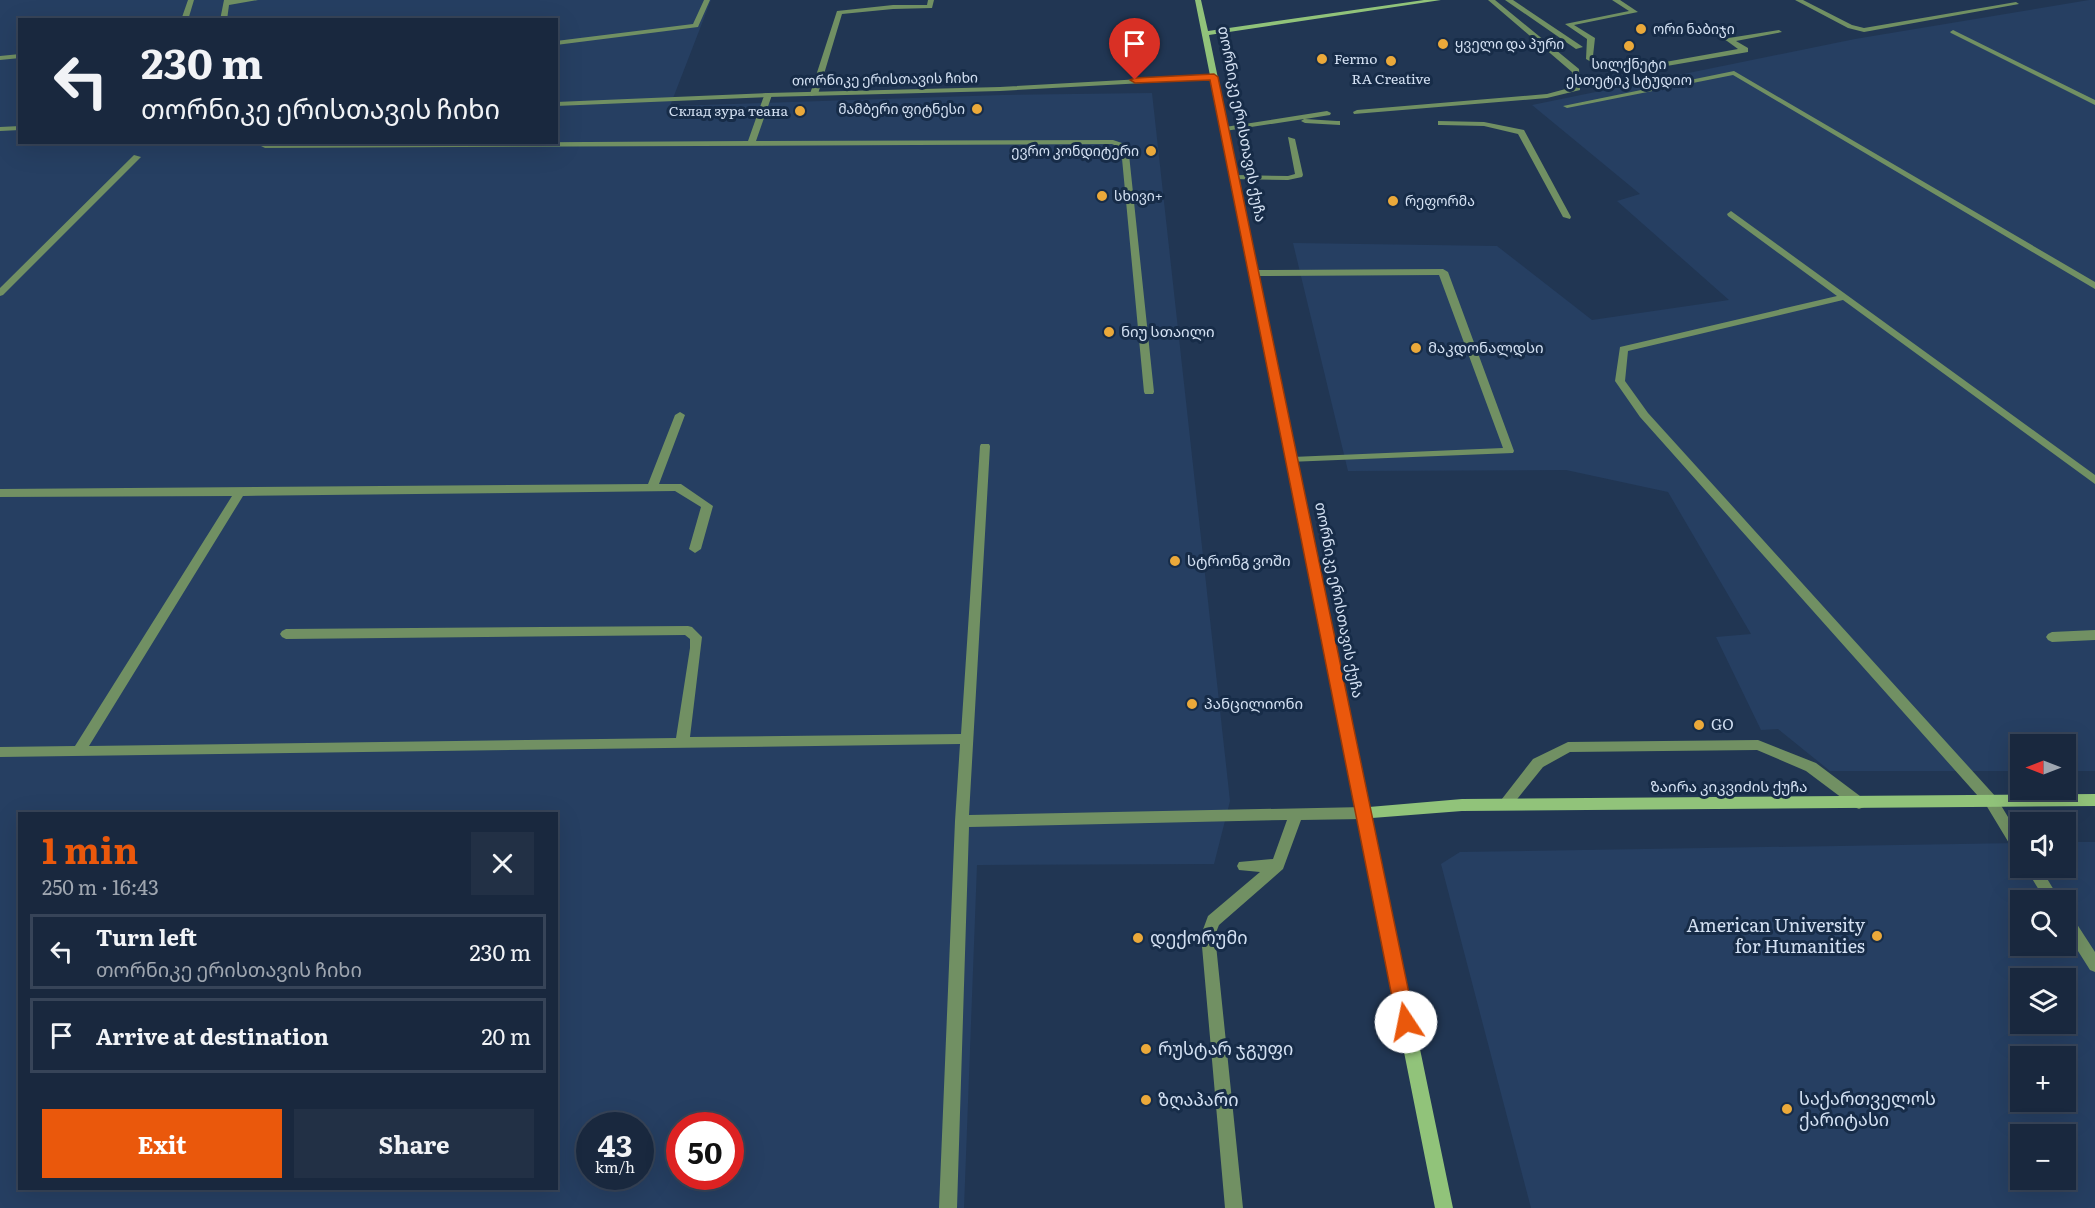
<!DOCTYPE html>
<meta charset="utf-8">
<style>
body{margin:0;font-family:Literata,"Noto Sans Georgian",serif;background:#223045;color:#f1f3f6;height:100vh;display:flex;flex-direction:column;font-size:22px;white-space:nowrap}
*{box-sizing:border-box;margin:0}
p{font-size:20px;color:#9fa6b0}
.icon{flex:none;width:33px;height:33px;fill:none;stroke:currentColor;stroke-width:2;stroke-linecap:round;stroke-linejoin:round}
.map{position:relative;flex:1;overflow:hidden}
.side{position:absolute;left:18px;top:812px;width:540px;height:378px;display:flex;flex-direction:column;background:#19283e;border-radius:0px;box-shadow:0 6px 24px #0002,0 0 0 2px #374458}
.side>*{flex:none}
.top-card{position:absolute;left:18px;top:18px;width:540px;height:126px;border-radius:0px;box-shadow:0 6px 24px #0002,0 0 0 2px #374458;background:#19283e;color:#f1f3f6;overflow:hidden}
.needle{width:39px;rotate:270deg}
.controls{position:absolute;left:2010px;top:734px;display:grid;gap:12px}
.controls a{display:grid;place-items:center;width:66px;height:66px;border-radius:0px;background:#19283e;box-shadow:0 6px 24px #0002,0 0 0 2px #374458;font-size:30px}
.speed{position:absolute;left:576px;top:1112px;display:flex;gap:12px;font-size:30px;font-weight:700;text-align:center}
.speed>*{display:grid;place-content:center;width:78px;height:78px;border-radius:50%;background:#19283e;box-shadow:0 6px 24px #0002,0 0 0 2px #374458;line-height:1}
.speed small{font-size:15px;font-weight:400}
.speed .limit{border:9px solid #d22;background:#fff;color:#111}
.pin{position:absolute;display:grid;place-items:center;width:51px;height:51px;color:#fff;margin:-62px -26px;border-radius:50% 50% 50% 0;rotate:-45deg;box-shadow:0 0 6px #0007}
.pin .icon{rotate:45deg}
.me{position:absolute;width:66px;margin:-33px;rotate:349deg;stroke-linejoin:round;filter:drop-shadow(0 0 4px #0008)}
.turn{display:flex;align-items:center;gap:21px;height:126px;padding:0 24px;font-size:27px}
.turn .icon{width:78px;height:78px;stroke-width:2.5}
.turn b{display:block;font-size:42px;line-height:51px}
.round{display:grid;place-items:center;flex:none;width:63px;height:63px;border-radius:0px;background:#223045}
.headline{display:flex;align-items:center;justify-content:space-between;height:102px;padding:0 24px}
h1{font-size:36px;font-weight:700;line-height:45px;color:#ea580c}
.action{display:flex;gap:12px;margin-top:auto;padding:12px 24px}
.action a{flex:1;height:69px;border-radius:0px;background:#ea580c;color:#fff;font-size:24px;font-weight:700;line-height:69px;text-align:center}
.action a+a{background:#223045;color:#f1f3f6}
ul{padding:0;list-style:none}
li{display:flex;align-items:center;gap:18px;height:75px;margin:0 12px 9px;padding:0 12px;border:3px solid #374458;border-radius:0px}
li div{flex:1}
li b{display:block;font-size:22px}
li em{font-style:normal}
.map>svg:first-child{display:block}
.built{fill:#263f62;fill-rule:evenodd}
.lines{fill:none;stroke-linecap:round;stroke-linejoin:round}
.lane{fill:#719063;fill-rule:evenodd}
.street{fill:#719063;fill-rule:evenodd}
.secondary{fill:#91c37a;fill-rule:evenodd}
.route{fill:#ea580c;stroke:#983908;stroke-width:1.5}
.poi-dot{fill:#eba93a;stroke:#172c48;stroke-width:2}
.labels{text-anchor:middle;stroke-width:6;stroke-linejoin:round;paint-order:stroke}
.far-poi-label{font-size:14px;fill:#d3e0f2;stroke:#172c48;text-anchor:start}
.far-street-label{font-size:14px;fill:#d3e0f2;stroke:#172c48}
.street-label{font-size:15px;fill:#d3e0f2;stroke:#172c48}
.poi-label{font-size:15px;fill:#d3e0f2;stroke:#172c48;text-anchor:start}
.near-poi-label{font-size:18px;fill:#d3e0f2;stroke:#172c48;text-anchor:start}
</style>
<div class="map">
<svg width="2095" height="1208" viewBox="0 0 2095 1208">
<rect width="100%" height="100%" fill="#213653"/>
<!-- built -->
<path class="built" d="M 0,0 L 711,0 L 670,106 L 1002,95 L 1152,93 L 1230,801 L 1214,864 L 977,865 L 964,1208 L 0,1208 ZM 20,20 L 556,20 L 556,142 L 20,142 ZM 20,813 L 556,813 L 556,1188 L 20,1188 ZM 590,1125 L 640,1125 L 640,1176 L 590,1176 ZM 680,1125 L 730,1125 L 730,1176 L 680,1176 Z
M 2089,0 L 2095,0 L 2095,771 L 2066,771 L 2066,744 L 2020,744 L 2020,771 L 1830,771 L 1778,729 L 1761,730 L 1716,637 L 1751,634 L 1668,492 L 1566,470 L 1348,471 L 1293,243 L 1497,246 L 1592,320 L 1729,300 L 1617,201 L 1640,194 L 1532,105 L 1855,39 Z
M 2066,842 L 2095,842 L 2095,1208 L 1531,1208 L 1441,864 L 1460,852 L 2020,843 L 2020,867 L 2066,867 ZM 2020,900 L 2066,900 L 2066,945 L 2020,945 ZM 2020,978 L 2066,978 L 2066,1023 L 2020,1023 ZM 2020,1056 L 2066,1056 L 2066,1101 L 2020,1101 ZM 2020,1134 L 2066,1134 L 2066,1179 L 2020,1179 Z"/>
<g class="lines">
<!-- lane -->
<path class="lane" d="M 188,0 L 194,0 L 188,20 L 181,20 Z
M 224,0 L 258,0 L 229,5 L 227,20 L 220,20 Z
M 704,0 L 710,0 L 698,27 L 556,45 L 556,41 L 693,24 Z
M 928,0 L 934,0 L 932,8 L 893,9 L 842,14 L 818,94 L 811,96 L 810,94 L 837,11 L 893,5 L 927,5 Z
M 1488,0 L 1495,0 L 1579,69 L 1580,90 L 1547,98 L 1354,114 L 1353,112 L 1357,110 L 1547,94 L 1573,87 L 1572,72 Z
M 1505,0 L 1513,0 L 1583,47 L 1576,49 Z
M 1612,0 L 1620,0 L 1638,12 L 1574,25 L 1595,38 L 1593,56 L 1607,64 L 1626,69 L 1738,49 L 1727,41 L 1725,40 L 1729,38 L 1779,30 L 1782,32 L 1736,41 L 1748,48 L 1748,52 L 1626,73 L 1602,68 L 1586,59 L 1587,39 L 1565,24 L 1629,11 Z
M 1795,0 L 1803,0 L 1852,25 L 1864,28 L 2016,2 L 2019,4 L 1864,32 L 1848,28 Z
M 1953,30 L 2095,100 L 2095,105 L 1951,33 L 1950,32 Z
M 20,54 L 20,58 L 0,60 L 0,56 Z
M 1734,71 L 2095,282 L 2095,289 L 1733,75 L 1567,108 L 1563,106 Z
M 765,93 L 772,95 L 756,141 L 1113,140 L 1128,145 L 1154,392 L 1153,394 L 1145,394 L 1144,392 L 1121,148 L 1112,144 L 265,148 L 261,146 L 265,144 L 748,141 Z
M 1327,111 L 1331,113 L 1330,115 L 1305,119 L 1337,121 L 1340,121 L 1340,125 L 1305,123 L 1301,121 L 1304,119 L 1225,131 L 1221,129 L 1225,127 Z
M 1438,121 L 1484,122 L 1524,130 L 1571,217 L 1570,219 L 1563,217 L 1518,134 L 1484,126 L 1441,125 L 1438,125 Z
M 1288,137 L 1295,139 L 1303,175 L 1302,177 L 1288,180 L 1232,179 L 1231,177 L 1235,175 L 1288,176 L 1295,174 Z
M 134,155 L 141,157 L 3,295 L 0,296 L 0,288 Z
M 1731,211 L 2095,475 L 2095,484 L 1843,300 L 1628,351 L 1625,381 L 1648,413 L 1996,797 L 2020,837 L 2020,855 L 2015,853 L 1986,805 L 1640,417 L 1615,381 L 1620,347 L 1837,296 L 1728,216 L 1727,214 Z
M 1443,269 L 1448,272 L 1514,451 L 1513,453 L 1288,462 L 1287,460 L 1288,458 L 1292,457 L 1503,448 L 1439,275 L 1254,276 L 1249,273 L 1254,270 Z
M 680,412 L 685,415 L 659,484 L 681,484 L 713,506 L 701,549 L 695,553 L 689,549 L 701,507 L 675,491 L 243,496 L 89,746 L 676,738 L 690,648 L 690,639 L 685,635 L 286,639 L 282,637 L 280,634 L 282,631 L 286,629 L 688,626 L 692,627 L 702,637 L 690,737 L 961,734 L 980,446 L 981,444 L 989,444 L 990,446 L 969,815 L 1364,807 L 1369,809 L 1371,813 L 1369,817 L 1364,819 L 1301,820 L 1283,869 L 1219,925 L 1215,935 L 1243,1208 L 1225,1208 L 1201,935 L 1208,916 L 1260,872 L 1239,870 L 1237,866 L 1239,862 L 1273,859 L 1287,820 L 969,827 L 957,1208 L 939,1208 L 955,821 L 960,744 L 0,757 L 0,747 L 75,746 L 232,496 L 0,497 L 0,489 L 648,484 L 675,415 Z
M 2095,630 L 2095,640 L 2052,642 L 2048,640 L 2046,637 L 2048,634 L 2052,632 Z
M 1758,740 L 1816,763 L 1864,799 L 1866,803 L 1864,807 L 1859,809 L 1854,807 L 1806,771 L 1757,750 L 1570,752 L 1543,767 L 1510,808 L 1505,810 L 1500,808 L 1498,804 L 1533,759 L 1568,742 Z
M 2025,867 L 2040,867 L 2060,900 L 2045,900 Z
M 2066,913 L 2071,915 L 2095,952 L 2095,972 L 2090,970 L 2066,932 Z"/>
<!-- street -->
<path class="street" d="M 1214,75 L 1217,75 L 1217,79 L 1000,91 L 768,97 L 556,106 L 556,102 L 768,93 L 1000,87 Z
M 20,126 L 20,130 L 0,131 L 0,127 Z"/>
<!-- secondary -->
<path class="secondary" d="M 1195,0 L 1201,0 L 1208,31 L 1424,0 L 1441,0 L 1209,35 L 1369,807 L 1462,799 L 2095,794 L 2095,806 L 1462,811 L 1372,818 L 1453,1208 L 1435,1208 Z"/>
</g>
<!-- route -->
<path class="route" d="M 1214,74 L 1218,77 L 1415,1022 L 1412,1028 L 1406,1030 L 1400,1028 L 1397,1022 L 1210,80 L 1135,83 L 1130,80 L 1135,78 Z"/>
<!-- markers -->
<g class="poi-dot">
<circle cx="1641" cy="29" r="6"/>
<circle cx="1443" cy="44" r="6"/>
<circle cx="1629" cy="46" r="6"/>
<circle cx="1322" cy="59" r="6"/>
<circle cx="1391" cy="61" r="6"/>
<circle cx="977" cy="109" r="6"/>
<circle cx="800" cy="111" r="6"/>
<circle cx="1151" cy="151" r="6"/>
<circle cx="1102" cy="196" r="6"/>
<circle cx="1393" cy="201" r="6"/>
<circle cx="1109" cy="332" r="6"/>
<circle cx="1416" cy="348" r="6"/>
<circle cx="1175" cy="561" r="6"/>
<circle cx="1192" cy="704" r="6"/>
<circle cx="1699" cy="725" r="6"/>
<circle cx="1877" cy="936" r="6"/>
<circle cx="1138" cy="938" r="6"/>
<circle cx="1146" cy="1049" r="6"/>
<circle cx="1146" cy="1100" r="6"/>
<circle cx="1787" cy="1109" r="6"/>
</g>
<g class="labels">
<!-- far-poi labels -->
<g class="far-poi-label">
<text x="1653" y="34">ორი ნაბიჯი</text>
<text x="1455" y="49">ყველი და პური</text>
<text x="1334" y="64">Fermo</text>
<text x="1629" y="69" text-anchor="middle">სილქნეტი<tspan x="1629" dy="16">ესთეტიკ სტუდიო</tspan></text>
<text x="1391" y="84" text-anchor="middle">RA Creative</text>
<text x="965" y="114" text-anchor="end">მამბერი ფიტნესი</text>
<text x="788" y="116" text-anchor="end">Склад зура теана</text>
<text x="1139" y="156" text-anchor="end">ევრო კონდიტერი</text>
<text x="1114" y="201">სხივი+</text>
<text x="1405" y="206">რეფორმა</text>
</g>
<!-- far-street labels -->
<g class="far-street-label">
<text transform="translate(885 79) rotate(-1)" y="5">თორნიკე ერისთავის ჩიხი</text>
</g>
<!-- street labels -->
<g class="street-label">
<text transform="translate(1242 124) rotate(79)" y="5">თორნიკე ერისთავის ქუჩა</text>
<text transform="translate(1339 600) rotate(79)" y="5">თორნიკე ერისთავის ქუჩა</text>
<text x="1729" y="792">ზაირა კიკვიძის ქუჩა</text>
</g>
<!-- poi labels -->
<g class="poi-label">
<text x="1121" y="337">ნიუ სთაილი</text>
<text x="1428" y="353">მაკდონალდსი</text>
<text x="1187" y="566">სტრონგ ვოში</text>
<text x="1204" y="709">პანცილიონი</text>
<text x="1711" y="730">GO</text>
</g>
<!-- near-poi labels -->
<g class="near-poi-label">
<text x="1865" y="932" text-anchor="end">American University<tspan x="1865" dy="21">for Humanities</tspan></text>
<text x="1150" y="944">დექორუმი</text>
<text x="1158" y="1055">რუსტარ ჯგუფი</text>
<text x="1799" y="1105">საქართველოს<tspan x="1799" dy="21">ქარიტასი</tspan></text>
<text x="1158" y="1106">ზღაპარი</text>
</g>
</g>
</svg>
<div class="controls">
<a><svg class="needle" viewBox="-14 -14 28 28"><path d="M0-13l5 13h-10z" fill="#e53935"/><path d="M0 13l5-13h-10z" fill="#9fa6b0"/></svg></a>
<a><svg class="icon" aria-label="sound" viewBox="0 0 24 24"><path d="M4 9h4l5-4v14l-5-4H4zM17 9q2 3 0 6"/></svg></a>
<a><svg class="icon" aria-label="search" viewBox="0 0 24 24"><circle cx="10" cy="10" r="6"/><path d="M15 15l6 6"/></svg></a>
<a><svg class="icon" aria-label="layers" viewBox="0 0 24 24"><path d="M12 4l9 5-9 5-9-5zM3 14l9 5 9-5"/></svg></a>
<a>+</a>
<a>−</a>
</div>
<div class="speed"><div>43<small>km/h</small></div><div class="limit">50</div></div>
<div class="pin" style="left:1135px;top:80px;background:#d93025"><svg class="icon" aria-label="arrive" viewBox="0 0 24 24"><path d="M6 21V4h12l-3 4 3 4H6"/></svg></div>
<svg class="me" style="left:1406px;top:1022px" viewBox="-20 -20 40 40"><circle r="19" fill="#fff"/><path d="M0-13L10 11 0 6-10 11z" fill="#ea580c"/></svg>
<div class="top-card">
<div class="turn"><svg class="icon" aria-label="left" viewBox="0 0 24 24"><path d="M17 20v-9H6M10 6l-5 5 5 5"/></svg><div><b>230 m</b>თორნიკე ერისთავის ჩიხი</div></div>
</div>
<section class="side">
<div class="headline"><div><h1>1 min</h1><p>250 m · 16:43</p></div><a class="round"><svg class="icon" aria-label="close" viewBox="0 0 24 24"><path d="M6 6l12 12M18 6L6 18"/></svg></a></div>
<ul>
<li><svg class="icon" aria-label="left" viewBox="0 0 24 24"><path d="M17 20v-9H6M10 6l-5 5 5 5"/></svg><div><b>Turn left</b><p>თორნიკე ერისთავის ჩიხი</p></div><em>230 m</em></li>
<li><svg class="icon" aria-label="arrive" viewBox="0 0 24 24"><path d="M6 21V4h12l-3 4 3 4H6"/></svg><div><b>Arrive at destination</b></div><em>20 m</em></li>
</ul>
<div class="action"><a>Exit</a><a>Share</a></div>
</section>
</div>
